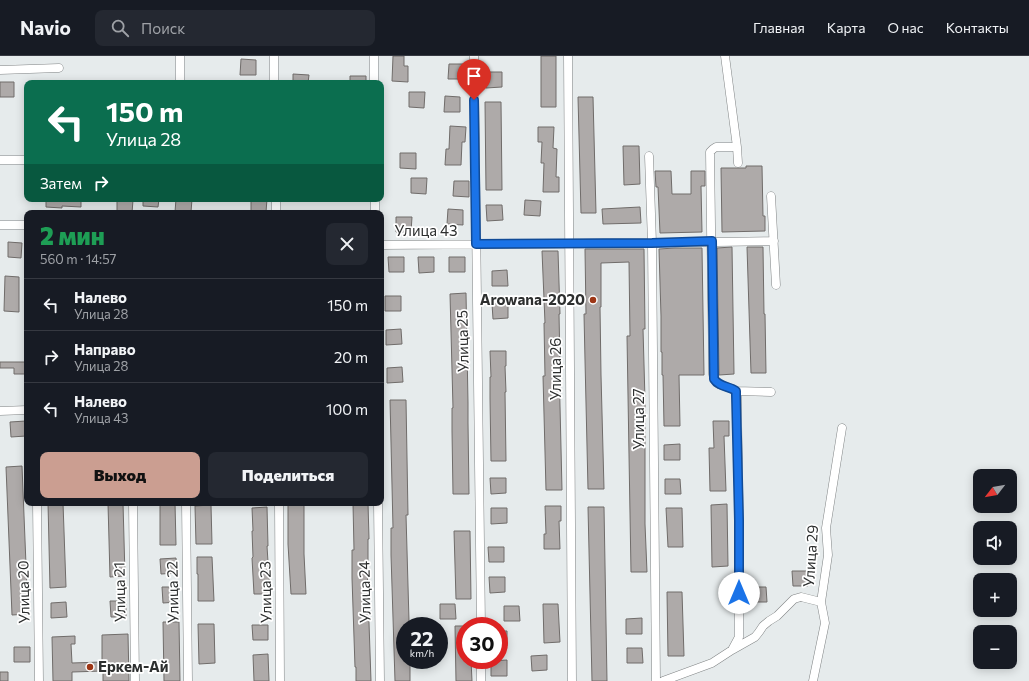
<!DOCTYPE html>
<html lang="ru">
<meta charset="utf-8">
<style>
body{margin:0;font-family:Commissioner,sans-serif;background:#242831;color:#f1f3f6;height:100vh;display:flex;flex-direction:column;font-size:15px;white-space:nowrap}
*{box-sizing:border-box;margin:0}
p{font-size:13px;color:#9ea1a6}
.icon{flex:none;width:22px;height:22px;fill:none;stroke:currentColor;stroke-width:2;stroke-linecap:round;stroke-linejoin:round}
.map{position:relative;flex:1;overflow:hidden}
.side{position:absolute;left:24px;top:154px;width:360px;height:296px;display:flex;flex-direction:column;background:#171b24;border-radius:8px;box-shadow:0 2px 10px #0003}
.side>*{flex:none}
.banner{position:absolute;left:24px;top:24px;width:360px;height:122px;border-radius:8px;box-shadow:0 2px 10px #0003;background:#0b6e4f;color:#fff;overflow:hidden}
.needle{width:26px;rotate:239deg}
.controls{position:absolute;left:973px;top:413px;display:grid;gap:8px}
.controls a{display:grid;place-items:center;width:44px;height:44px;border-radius:8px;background:#171b24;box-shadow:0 2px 10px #0003;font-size:20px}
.speed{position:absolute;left:396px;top:561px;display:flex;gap:8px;font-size:20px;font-weight:700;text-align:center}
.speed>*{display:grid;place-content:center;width:52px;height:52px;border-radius:50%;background:#171b24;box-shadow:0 2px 10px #0003;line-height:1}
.speed small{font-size:10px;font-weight:400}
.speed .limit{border:6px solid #d22;background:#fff;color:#111}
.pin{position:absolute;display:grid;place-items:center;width:34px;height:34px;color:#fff;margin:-41px -17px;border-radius:50% 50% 50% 0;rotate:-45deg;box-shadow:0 0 4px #0007}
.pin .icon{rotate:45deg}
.me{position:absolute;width:44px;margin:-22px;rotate:0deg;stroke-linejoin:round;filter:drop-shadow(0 0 3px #0008)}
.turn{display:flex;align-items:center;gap:14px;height:84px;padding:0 16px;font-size:18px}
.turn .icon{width:52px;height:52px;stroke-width:2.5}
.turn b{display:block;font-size:28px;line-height:34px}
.then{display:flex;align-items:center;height:38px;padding:0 16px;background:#0003;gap:8px;font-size:15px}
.round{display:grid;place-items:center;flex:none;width:42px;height:42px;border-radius:8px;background:#242831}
.head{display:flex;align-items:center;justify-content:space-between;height:68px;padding:0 16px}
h1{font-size:24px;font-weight:800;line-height:30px;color:#1e9e55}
.cta{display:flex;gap:8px;margin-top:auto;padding:8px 16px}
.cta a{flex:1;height:46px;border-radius:8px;background:#cb9e91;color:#111;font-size:16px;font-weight:800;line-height:46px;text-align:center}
.cta a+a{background:#242831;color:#f1f3f6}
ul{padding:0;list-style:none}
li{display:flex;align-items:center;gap:12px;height:52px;padding:0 16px;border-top:1px solid #363941}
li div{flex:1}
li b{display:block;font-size:15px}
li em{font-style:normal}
header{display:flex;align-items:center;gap:24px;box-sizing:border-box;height:56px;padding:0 20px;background:#171b24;border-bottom:1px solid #363941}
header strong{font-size:19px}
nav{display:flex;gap:22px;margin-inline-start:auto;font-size:14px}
.search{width:280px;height:36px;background:#242831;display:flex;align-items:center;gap:10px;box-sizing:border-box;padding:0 14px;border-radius:8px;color:#9ea1a6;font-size:15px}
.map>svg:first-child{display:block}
.building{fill:#aeaaa9;stroke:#706c6a}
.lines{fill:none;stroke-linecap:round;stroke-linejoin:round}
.minor-casing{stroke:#808485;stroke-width:9}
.minor{stroke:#fff;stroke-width:8}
.route-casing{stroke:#114b97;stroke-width:10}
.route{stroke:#1a73e8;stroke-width:7}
.poi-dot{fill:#9d3616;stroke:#fff;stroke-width:1.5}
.labels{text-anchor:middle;stroke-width:3.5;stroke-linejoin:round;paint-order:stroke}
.street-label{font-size:15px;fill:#2d2f2f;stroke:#fff}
.poi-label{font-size:15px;font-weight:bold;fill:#2d2f2f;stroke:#fff;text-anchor:end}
</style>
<header>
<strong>Navio</strong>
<div class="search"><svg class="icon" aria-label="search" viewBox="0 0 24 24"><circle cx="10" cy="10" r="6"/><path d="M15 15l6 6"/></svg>Поиск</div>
<nav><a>Главная</a><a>Карта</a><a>О нас</a><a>Контакты</a></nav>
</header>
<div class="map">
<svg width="1029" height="625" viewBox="0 0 1029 625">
<rect width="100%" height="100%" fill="#e6ebec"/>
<!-- building -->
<path class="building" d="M 393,0 L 404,0 L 404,10 L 408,10 L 408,26 L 392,25 Z
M 541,0 L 556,0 L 556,51 L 541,51 Z
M 241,3 L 256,4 L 256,19 L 240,19 Z
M 449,8 L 465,8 L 464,23 L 448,23 Z
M 486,16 L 502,16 L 502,31 L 486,32 Z
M 293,18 L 309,19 L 308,27 L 293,27 Z
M 350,20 L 366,20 L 366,27 L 350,27 Z
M 0,26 L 14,26 L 14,41 L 0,41 Z
M 409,36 L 425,36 L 424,52 L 409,51 Z
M 445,40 L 460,41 L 460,56 L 444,56 Z
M 578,41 L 593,41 L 596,157 L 581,157 Z
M 485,46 L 501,46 L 502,134 L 486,134 Z
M 450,70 L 466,71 L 465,86 L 462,86 L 461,109 L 445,109 L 446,93 L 449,93 Z
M 538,71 L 554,71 L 553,92 L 557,93 L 556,121 L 559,121 L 559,136 L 543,136 L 544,107 L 541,107 L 542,86 L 538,86 Z
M 623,90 L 639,90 L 640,128 L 624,129 Z
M 400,97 L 416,97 L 416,113 L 400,112 Z
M 746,110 L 762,110 L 763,160 L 765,160 L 765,175 L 722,176 L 721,112 L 746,112 Z
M 655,115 L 671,115 L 672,138 L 691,138 L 691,115 L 705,115 L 705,130 L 701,130 L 702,176 L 660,177 L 658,131 L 656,131 Z
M 411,122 L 427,122 L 426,138 L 411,137 Z
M 454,125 L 469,125 L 469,141 L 453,140 Z
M 46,143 L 81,143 L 81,151 L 62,150 L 62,152 L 46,151 Z
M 117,143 L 133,144 L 132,157 L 117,157 Z
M 143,143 L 159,143 L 158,151 L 143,150 Z
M 176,143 L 192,143 L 191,156 L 175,156 Z
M 251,143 L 267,143 L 266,156 L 251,155 Z
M 525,144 L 541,145 L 540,160 L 524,159 Z
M 486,149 L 502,149 L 503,164 L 487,165 Z
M 640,151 L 641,167 L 603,168 L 602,153 Z
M 448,153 L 463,154 L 463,169 L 447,168 Z
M 396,161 L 412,161 L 411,176 L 396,176 Z
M 8,186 L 22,187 L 21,202 L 8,201 Z
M 732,191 L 734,318 L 719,319 L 717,192 Z
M 747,191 L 763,191 L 764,258 L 765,258 L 766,317 L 751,317 Z
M 675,192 L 702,192 L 704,319 L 679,319 L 680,370 L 664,370 L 663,319 L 662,319 L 662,296 L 661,296 L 661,260 L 659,193 Z
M 585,193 L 644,193 L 645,273 L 643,273 L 645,344 L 645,468 L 647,516 L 631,516 L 627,280 L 630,280 L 629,206 L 601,207 L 601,251 L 600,251 L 601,319 L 604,433 L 588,433 L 585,304 L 584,258 L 586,258 Z
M 542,195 L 558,195 L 560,258 L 559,258 L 560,308 L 559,308 L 562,434 L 546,434 L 543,320 L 545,320 L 544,267 L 545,267 Z
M 388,201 L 404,201 L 404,216 L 389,216 Z
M 418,201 L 434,201 L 434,216 L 419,217 Z
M 449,201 L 465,201 L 465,216 L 449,216 Z
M 507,214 L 508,230 L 492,230 L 492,215 Z
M 5,220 L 19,221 L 19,256 L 4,255 Z
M 466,237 L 468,347 L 468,367 L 469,438 L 453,438 L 452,375 L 452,352 L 453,352 L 450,238 Z
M 385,240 L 401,240 L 401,255 L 385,255 Z
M 508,247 L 508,262 L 493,263 L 492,248 Z
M 401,273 L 402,288 L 386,289 L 386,274 Z
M 490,295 L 506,295 L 506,310 L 505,310 L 506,336 L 505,336 L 506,405 L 491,405 L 490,342 L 490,321 L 491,321 Z
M 0,306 L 27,306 L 27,318 L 14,318 L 14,312 L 0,312 Z
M 402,311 L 403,326 L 387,327 L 387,312 Z
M 390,344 L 406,344 L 408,459 L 406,459 L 409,565 L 409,570 L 405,570 L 405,604 L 410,604 L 410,625 L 395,625 L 391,499 L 391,472 L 393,472 Z
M 26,365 L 26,380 L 11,381 L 10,366 Z
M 713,365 L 729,365 L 729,380 L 724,380 L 726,435 L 710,435 L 709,392 L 714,392 Z
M 680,388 L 680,404 L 664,404 L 664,389 Z
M 22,410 L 28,558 L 12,559 L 6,411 Z
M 490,422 L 506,422 L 506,437 L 491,438 Z
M 665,423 L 680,423 L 681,438 L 665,438 Z
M 48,447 L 63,447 L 66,531 L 50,532 Z
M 108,447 L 123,447 L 125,520 L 110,521 Z
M 160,447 L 175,447 L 176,489 L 160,489 Z
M 353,447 L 368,447 L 369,483 L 368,483 L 368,509 L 367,509 L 371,625 L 356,625 L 356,611 L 355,611 L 352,522 L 352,494 L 354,494 Z
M 727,448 L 728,510 L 712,511 L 711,449 Z
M 211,449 L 212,488 L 196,488 L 195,450 Z
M 288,449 L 304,449 L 304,498 L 306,538 L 291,538 L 288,488 Z
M 545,450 L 561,450 L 561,465 L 559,465 L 560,493 L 544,493 L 544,478 L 546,478 Z
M 267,451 L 268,490 L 267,490 L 270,538 L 254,538 L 252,502 L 253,501 L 252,475 L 253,475 L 252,452 Z
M 588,451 L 604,451 L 607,625 L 592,625 Z
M 491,452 L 507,452 L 507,467 L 491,468 Z
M 666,452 L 682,452 L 683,491 L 668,491 Z
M 454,475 L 470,475 L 471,543 L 456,543 Z
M 488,491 L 504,491 L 504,506 L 489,506 Z
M 197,501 L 212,501 L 214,545 L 198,545 L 198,518 L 197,518 Z
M 176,502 L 177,517 L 161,518 L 160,503 Z
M 792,515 L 808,515 L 808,530 L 793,530 Z
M 489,521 L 505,521 L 505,536 L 490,537 Z
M 162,531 L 178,531 L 178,546 L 163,547 Z
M 751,531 L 766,531 L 767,546 L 751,546 Z
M 667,536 L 682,536 L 684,600 L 668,600 Z
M 110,545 L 126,545 L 126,561 L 111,561 Z
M 66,546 L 67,561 L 51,562 L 51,547 Z
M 440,548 L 455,548 L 456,563 L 440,563 Z
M 543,548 L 558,548 L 560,586 L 544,587 Z
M 504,550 L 519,550 L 520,565 L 504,565 Z
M 642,562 L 642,578 L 626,578 L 626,563 Z
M 163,566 L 179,566 L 180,625 L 164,625 Z
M 198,568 L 214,568 L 215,607 L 199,608 Z
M 252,569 L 268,569 L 268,584 L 253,584 Z
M 455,570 L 465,570 L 465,604 L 471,604 L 472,625 L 456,625 Z
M 499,575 L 507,575 L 507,590 L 499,590 Z
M 128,578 L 129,625 L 103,625 L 103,615 L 72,616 L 72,625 L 53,625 L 52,581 L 75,580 L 75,588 L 71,588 L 72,607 L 102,606 L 102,579 Z
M 14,591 L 30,591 L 30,606 L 14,606 Z
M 627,592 L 642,592 L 643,607 L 627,607 Z
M 268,598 L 269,625 L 254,625 L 253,599 Z
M 547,599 L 547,614 L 532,615 L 531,600 Z
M 507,604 L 507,620 L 491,620 L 491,605 Z
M 0,616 L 8,616 L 8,625 L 0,625 Z"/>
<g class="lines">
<!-- minor casing -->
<g class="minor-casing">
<path id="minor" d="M 180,0 L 180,27
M 274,0 L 274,27
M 374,0 L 374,27
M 474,0 L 481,570
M 568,0 L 572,625
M 0,14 L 59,12
M 737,91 L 738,107
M 649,100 L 652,187 L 656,625
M 0,104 L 27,104
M 771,140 L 776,229
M 276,143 L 276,157
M 375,143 L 375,157
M 0,169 L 27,169
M 381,189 L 652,187 L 774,185
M 736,335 L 771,336
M 0,355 L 27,354
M 37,447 L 39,625
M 133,447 L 135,625
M 186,447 L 188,625
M 279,447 L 280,625
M 378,447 L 380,625
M 732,594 L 755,581 L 759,576 L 763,570 L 769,565 L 777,560 L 794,543 L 801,541 L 821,546 L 828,499 L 826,472 L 842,372
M 481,604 L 481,625
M 663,625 L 712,607 L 732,594 L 739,581 L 739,464 L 737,339 L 736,335 C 725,327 715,333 713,318 L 710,96 L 713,93 L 716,91 L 737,91 L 725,0
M 813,625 L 825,567 L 821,546"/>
</g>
<!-- minor -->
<use href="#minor" class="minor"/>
</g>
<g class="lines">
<!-- route casing -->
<g class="route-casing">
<path id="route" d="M 474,44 L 476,188 L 652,187 L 712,185 L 714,323 C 719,331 729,330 736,335 L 736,339 L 739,464 L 739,537"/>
</g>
<!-- route -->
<use href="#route" class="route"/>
</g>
<!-- markers -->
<g class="poi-dot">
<circle cx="593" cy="244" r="4"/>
<circle cx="90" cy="611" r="4"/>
</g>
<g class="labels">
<!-- street labels -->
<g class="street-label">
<text x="426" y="180">Улица 43</text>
<text transform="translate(463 285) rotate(-91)" y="5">Улица 25</text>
<text transform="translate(556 313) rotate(-90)" y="5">Улица 26</text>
<text transform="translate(639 363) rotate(-90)" y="5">Улица 27</text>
<text transform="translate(811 500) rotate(-86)" y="5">Улица 29</text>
<text transform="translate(24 536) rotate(-91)" y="5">Улица 20</text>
<text transform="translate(120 536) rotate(-91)" y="5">Улица 21</text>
<text transform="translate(173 536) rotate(-91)" y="5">Улица 22</text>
<text transform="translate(266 536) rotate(-91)" y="5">Улица 23</text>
<text transform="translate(365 536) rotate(-91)" y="5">Улица 24</text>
</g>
<!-- poi labels -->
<g class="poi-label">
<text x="585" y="249">Arowana-2020</text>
<text x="98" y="616" text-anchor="start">Еркем-Ай</text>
</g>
</g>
</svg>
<div class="controls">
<a><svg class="needle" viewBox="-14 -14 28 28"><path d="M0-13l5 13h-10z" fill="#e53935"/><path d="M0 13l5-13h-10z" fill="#9ea1a6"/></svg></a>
<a><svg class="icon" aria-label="sound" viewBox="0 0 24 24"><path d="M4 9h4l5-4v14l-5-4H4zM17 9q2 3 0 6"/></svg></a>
<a>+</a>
<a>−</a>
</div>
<div class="speed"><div>22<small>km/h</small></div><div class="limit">30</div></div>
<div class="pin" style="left:474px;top:44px;background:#d93025"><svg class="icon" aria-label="arrive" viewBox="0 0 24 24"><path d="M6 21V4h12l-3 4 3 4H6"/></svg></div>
<svg class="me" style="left:739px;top:537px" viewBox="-20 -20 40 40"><circle r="19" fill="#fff"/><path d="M0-13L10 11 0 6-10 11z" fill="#1a73e8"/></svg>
<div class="banner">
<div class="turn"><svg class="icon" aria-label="left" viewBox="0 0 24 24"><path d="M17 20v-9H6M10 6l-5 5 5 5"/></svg><div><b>150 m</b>Улица 28</div></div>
<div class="then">Затем<svg class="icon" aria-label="right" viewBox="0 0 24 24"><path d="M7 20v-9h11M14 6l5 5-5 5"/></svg></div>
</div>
<section class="side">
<div class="head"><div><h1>2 мин</h1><p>560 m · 14:57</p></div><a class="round"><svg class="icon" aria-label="close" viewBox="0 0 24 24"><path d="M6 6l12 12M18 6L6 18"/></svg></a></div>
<ul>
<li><svg class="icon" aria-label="left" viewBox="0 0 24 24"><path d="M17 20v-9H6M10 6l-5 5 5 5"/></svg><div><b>Налево</b><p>Улица 28</p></div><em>150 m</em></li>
<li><svg class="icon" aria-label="right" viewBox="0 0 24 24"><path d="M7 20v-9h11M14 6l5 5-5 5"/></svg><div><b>Направо</b><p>Улица 28</p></div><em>20 m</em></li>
<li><svg class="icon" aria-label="left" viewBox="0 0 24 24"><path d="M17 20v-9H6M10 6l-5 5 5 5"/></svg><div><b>Налево</b><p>Улица 43</p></div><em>100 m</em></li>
</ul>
<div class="cta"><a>Выход</a><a>Поделиться</a></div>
</section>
</div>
